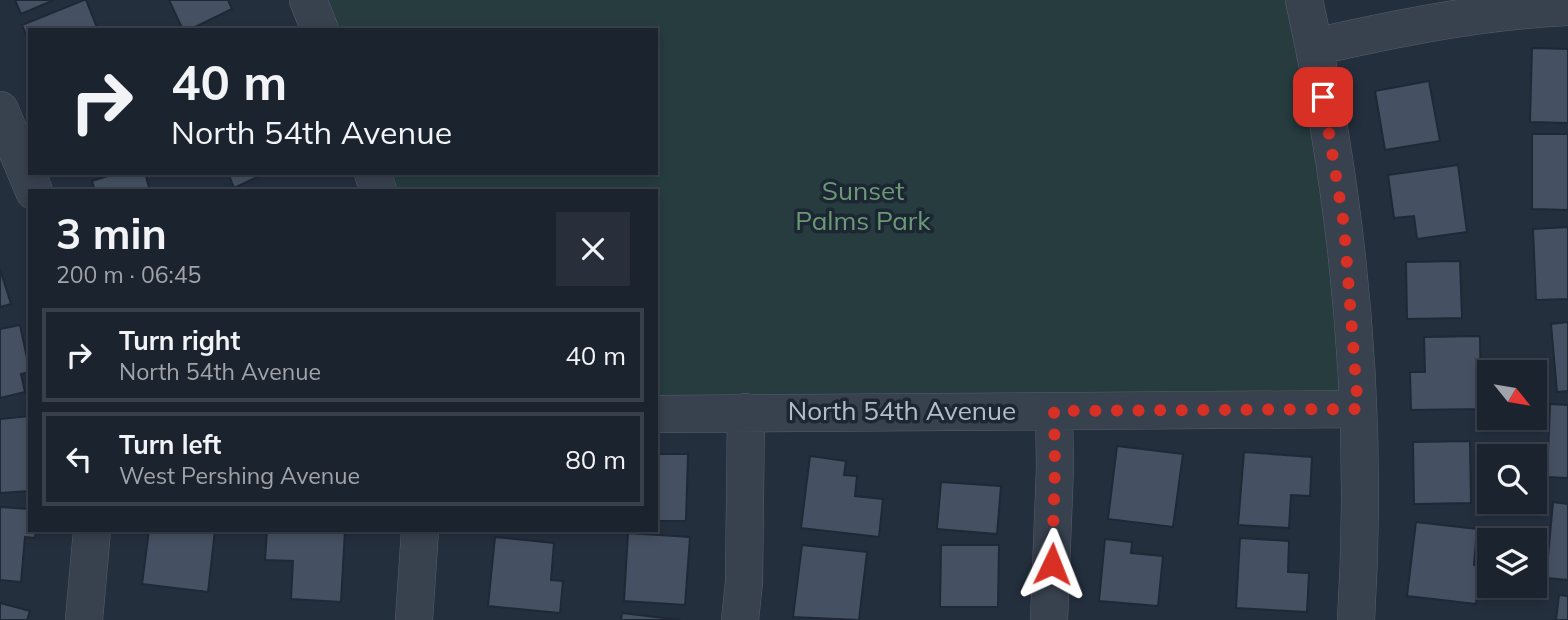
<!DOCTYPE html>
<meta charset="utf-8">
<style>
body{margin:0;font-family:Mulish,sans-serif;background:#282f3a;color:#f1f3f6;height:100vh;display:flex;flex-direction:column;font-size:26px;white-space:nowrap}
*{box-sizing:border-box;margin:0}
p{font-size:23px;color:#a0a4aa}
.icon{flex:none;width:38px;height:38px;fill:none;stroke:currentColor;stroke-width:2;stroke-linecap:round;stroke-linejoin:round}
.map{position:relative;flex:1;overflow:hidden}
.sheet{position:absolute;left:28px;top:189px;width:630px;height:343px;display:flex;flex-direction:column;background:#1b232e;border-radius:0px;box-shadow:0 4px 10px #0003,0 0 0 2px #39404a}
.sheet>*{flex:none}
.hud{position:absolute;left:28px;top:28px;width:630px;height:147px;border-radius:0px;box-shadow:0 4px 10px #0003,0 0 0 2px #39404a;background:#1b232e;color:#f1f3f6;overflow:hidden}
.needle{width:46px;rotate:120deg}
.buttons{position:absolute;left:1477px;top:360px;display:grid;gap:14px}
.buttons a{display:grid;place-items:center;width:70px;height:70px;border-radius:0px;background:#1b232e;box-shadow:0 4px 10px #0003,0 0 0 2px #39404a;font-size:35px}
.pin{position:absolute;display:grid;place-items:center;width:60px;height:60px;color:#fff;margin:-30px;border-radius:14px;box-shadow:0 4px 10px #0006}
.me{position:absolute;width:77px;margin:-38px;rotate:2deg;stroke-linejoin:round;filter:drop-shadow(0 0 5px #0008)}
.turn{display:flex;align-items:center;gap:24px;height:147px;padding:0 28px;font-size:32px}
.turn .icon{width:91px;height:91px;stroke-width:2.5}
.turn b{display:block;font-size:49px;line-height:60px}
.round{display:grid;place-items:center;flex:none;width:74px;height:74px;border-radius:0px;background:#282f3a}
.headline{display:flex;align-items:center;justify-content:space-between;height:119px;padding:0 28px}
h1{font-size:42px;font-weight:700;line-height:52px}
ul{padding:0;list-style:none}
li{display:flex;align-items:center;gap:21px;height:94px;margin:0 14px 10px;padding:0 14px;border:4px solid #39404a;border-radius:0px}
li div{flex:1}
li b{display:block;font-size:26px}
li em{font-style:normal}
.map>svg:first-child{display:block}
.green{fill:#263c3f}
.building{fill:#455162;stroke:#1f2835;stroke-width:2}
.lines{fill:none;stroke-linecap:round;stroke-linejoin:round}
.minor-casing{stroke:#565f6c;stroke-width:38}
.minor{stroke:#38414e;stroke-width:37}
.route{stroke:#d93025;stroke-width:12;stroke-dasharray:0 21.6}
.labels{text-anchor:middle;stroke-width:7;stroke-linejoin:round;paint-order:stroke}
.park-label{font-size:26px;fill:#6b9a76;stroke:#1d2633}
.street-label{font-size:26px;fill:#b4bcc9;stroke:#1d2633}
</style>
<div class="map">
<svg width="1568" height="620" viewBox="0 0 1568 620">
<rect width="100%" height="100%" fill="#242f3e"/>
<!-- green -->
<path class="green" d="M 308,0 L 1304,0 L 1358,409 L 656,414 L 656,191 L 378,191 L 373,173 L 656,173 L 656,30 L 320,30 Z"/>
<!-- building -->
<path class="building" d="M 15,0 L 54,0 L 21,14 Z
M 84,0 L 86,0 L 98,30 L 30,30 L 30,44 L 22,25 Z
M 169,0 L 228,0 L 232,9 L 189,30 L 183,30 Z
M 1532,48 L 1568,49 L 1568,123 L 1530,122 Z
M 1429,81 L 1440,141 L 1385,150 L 1375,91 Z
M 1532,134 L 1568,134 L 1568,210 L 1532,209 Z
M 1458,165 L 1467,232 L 1417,239 L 1414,216 L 1394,218 L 1388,175 Z
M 117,173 L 145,173 L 150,191 L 95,191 L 92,181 Z
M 228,173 L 266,173 L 234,188 Z
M 1568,227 L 1568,299 L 1536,300 L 1533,229 Z
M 1460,261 L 1462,318 L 1407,319 L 1406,262 Z
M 0,269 L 11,304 L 0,307 Z
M 1568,322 L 1568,391 L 1557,392 L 1551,324 Z
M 20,325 L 30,372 L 21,374 L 25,392 L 0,398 L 0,329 Z
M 1480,336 L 1481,409 L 1411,410 L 1410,372 L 1425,372 L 1424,337 Z
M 1550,404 L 1568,405 L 1568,478 L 1547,477 Z
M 30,416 L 30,491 L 0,493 L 0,419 Z
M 1470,441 L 1471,503 L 1414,504 L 1413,442 Z
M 1117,446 L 1183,454 L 1173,527 L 1108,519 Z
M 1244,452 L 1312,457 L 1310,496 L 1291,495 L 1289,528 L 1238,525 Z
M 656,454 L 688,454 L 686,521 L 656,521 Z
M 810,456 L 846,461 L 844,475 L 857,476 L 855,496 L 883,499 L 879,537 L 801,528 Z
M 941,482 L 1001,486 L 997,534 L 937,529 Z
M 1553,502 L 1568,504 L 1568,580 L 1546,578 Z
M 0,507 L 30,509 L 30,530 L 36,530 L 35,538 L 25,537 L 21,582 L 0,580 Z
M 1416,522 L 1477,529 L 1474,565 L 1480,566 L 1476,604 L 1407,596 Z
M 149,530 L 215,530 L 208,592 L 142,584 Z
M 267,530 L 345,530 L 341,602 L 291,599 L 293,561 L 265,560 Z
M 628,533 L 690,537 L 685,605 L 624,601 Z
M 495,537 L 554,543 L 551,580 L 563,581 L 560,613 L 488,606 Z
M 1240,538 L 1289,541 L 1288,572 L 1309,573 L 1307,612 L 1236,608 Z
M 1105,539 L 1132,542 L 1131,553 L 1163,556 L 1158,606 L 1099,601 Z
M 802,545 L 867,552 L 859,620 L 793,617 Z
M 941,545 L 999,545 L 998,607 L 940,607 Z
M 1559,595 L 1568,596 L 1568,620 L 1556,620 Z
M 0,603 L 30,611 L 27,620 L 0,620 Z
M 622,613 L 680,620 L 621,620 Z"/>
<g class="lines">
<!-- minor casing -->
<g class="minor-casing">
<path id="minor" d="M 308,0 L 320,30
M 1304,0 C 1349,202 1369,413 1356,620
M 1314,47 C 1398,28 1482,11 1568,7
M 0,110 L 34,191
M 373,173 L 378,191
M 656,414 L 1358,409
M 84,620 L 92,530
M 414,620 L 420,530
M 740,620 L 744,582 L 746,412
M 1049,620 L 1055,467 L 1054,411"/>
</g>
<!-- minor -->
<use href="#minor" class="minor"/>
</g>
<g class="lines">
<!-- route -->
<path class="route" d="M 1052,564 L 1055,467 L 1054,411 L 1358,409 L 1344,225 L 1323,97"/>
</g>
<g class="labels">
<!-- park labels -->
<g class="park-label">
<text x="863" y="200">Sunset<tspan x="863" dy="30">Palms Park</tspan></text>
</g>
<!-- street labels -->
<g class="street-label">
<text x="902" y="420">North 54th Avenue</text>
</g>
</g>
</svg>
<div class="buttons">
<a><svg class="needle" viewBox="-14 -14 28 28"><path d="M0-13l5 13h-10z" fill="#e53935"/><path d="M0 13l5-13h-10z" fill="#a0a4aa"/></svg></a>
<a><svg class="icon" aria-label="search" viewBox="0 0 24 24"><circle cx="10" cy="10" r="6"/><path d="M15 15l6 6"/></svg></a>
<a><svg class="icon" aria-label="layers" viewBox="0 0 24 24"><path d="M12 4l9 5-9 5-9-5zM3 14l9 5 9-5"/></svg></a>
</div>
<div class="pin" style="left:1323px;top:97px;background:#d93025"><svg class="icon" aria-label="arrive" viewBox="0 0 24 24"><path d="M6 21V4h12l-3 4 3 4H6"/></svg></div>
<svg class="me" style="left:1052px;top:564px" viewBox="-20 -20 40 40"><path d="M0-17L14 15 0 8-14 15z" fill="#d93025" stroke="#fff" stroke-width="4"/></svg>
<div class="hud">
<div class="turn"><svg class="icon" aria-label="right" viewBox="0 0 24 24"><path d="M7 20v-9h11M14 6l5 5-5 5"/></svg><div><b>40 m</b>North 54th Avenue</div></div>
</div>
<section class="sheet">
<div class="headline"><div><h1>3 min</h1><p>200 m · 06:45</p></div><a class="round"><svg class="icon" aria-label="close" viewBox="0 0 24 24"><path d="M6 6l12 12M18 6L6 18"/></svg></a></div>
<ul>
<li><svg class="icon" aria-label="right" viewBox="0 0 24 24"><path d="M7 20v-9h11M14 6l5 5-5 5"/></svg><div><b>Turn right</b><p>North 54th Avenue</p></div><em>40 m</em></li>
<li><svg class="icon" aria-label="left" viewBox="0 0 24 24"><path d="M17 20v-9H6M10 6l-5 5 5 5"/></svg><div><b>Turn left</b><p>West Pershing Avenue</p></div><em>80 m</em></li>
</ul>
</section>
</div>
